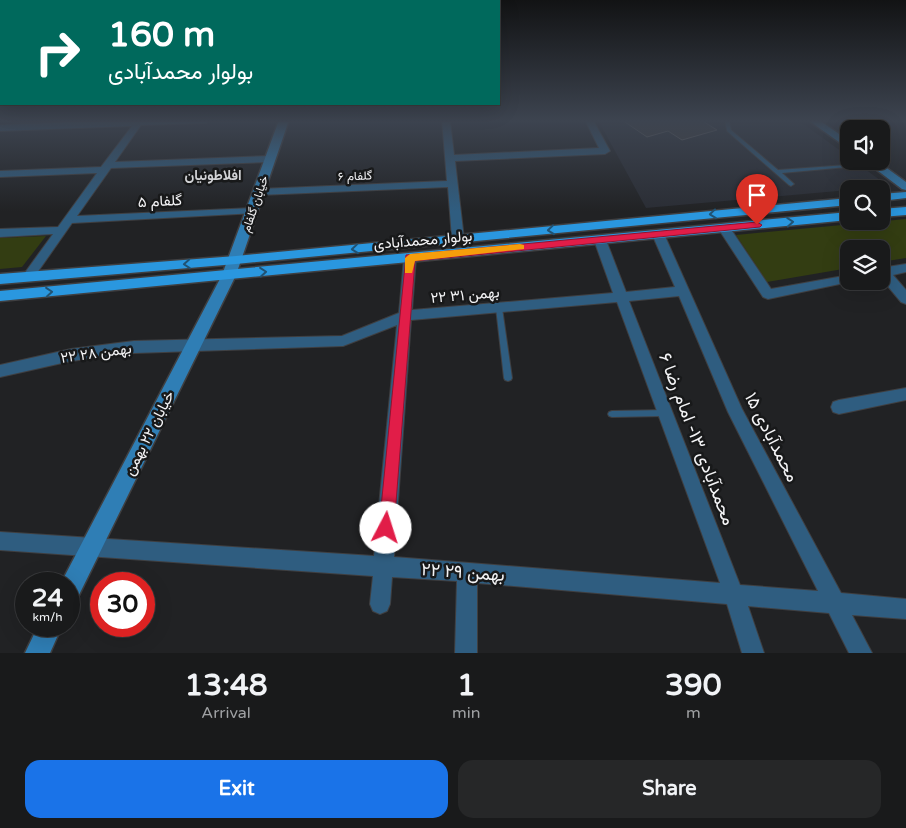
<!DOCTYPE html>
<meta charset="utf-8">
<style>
body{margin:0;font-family:"Varela Round",Vazirmatn,sans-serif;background:#262728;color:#f1f3f6;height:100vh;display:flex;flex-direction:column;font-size:19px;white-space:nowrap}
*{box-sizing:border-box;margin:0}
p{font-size:16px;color:#9fa1a3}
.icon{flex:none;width:28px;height:28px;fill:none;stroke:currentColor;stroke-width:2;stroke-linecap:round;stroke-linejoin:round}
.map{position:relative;height:653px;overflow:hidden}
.side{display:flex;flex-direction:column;background:#191a1b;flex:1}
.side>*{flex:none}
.guide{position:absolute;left:0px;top:0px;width:500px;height:105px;box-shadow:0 5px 20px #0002,0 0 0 1px #37383a;background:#00695c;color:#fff;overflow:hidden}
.buttons{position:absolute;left:840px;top:120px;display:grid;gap:10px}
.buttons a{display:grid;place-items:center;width:50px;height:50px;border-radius:10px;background:#191a1b;box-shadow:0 5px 20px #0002,0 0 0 1px #37383a;font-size:25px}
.speed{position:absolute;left:15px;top:572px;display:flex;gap:10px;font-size:25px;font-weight:700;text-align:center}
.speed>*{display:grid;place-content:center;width:65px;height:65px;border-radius:50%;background:#191a1b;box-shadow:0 5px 20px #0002,0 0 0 1px #37383a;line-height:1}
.speed small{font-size:12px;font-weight:400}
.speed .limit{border:8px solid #d22;background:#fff;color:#111}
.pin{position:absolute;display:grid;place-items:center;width:42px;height:42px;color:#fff;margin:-51px -21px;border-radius:50% 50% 50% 0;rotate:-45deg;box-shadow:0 0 5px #0007}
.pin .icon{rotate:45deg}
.me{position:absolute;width:55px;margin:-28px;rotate:5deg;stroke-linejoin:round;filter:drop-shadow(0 0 4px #0008)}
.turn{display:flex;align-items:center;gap:18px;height:105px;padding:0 25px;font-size:22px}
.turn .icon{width:65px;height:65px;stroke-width:2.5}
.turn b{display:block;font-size:35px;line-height:42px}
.eta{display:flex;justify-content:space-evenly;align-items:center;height:85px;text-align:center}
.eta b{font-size:30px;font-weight:800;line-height:35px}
.primary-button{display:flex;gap:10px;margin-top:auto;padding:10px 25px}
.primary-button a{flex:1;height:58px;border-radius:15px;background:#1a73e8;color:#fff;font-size:20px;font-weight:800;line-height:58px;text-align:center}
.primary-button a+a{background:#262728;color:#f1f3f6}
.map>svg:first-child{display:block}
.built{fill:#2a2d34}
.green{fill:#333d12}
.building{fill:#403d3c;stroke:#726f6f}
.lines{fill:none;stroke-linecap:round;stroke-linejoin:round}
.lane-casing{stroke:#3f3f41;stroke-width:2}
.street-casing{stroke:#3f3f41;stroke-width:2}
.secondary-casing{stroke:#3f3f41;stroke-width:3}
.primary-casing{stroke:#3f3f41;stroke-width:3}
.lane{fill:#2f5d80;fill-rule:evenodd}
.street{fill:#2f5d80;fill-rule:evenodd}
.secondary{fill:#2f7eb5;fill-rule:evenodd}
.primary{fill:#2a97df;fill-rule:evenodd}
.oneway{stroke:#205273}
.route{fill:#e11d48;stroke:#92132f}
.slow{fill:#f59e0b}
.labels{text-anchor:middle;stroke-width:5;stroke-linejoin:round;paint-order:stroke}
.far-street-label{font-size:12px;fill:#f4f4f6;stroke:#18191a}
.far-neighbourhood-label{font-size:14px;font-weight:bold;fill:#d3d4d7;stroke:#18191a}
.street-label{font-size:15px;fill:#f4f4f6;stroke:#18191a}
.near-street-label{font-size:18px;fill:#f4f4f6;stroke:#18191a}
</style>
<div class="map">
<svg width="906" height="653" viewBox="0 0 906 653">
<rect width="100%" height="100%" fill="#212224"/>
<!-- built -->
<path class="built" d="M 598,120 L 798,120 L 849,157 L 849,161 L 854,161 L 884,183 L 885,187 L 849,189 L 849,190 L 646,208 Z"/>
<!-- green -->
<path class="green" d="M 906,219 L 906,258 L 881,262 L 881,249 L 849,249 L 849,268 L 767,282 L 736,235 Z
M 46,236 L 22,267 L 0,269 L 0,238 Z"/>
<!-- building -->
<path class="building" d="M 622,120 L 701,120 L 717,130 L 682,140 L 668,131 L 647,137 Z"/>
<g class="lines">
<!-- lane casing -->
<g class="lane-casing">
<path id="lane" d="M 725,120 L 729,120 L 731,130 L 778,170 L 847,165 L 849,166 L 847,167 L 782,173 L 794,184 L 791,186 L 789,185 L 727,131 Z
M 497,306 L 501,306 L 502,308 L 512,378 L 511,380 L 508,381 L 505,380 L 504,378 L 496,308 Z
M 665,410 L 668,411 L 669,413 L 668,415 L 665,416 L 612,417 L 609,416 L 608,414 L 609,412 L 612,411 Z"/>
</g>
<!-- street casing -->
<g class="street-casing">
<path id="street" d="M 134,120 L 210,120 L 206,123 L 141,125 L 115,162 L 270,156 L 275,159 L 270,162 L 111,168 L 77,216 L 253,208 L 257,209 L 258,211 L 257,213 L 72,223 L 32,280 L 24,280 L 22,277 L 24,274 L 53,234 L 0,237 L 0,229 L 58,227 L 97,173 L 0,177 L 0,171 L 101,167 L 132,126 L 0,131 L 0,125 Z
M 442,120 L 450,120 L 454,155 L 599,148 L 585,120 L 593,120 L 610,151 L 605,154 L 455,161 L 464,239 L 458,243 L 452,239 L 448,187 L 259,195 L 254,192 L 259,189 L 447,181 Z
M 724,224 L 728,225 L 771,289 L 849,275 L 849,281 L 854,281 L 768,299 L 763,297 L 718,228 Z
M 658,230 L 664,234 L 742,409 L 841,593 L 906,599 L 906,619 L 852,615 L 872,653 L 849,653 L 829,613 L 748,606 L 764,653 L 742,653 L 727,604 L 477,583 L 477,653 L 455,653 L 457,581 L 392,577 L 390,604 L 387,611 L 380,614 L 373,611 L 370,604 L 373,576 L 0,550 L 0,532 L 374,556 L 397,325 L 343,346 L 134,353 L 71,361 L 0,377 L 0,365 L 71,349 L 134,341 L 342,336 L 399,313 L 404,258 L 410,254 L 416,258 L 412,310 L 613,293 L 594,240 L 600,236 L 606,240 L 626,292 L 675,287 L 652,234 ZM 679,296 L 728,412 L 818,591 L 740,585 L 629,301 ZM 617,302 L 720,583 L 394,557 L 411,320 Z
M 906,264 L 906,272 L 893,275 L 906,290 L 906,304 L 901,302 L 881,278 L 881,268 Z
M 906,388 L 906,400 L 839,414 L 833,412 L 831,407 L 833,402 L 839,400 Z"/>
</g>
<!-- secondary casing -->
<g class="secondary-casing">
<path id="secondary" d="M 279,120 L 289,120 L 236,275 L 77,599 L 69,602 L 69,584 L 61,583 L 222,275 Z
M 808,120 L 819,120 L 849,141 L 849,149 Z
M 865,161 L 877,161 L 906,182 L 906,190 L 902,189 Z
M 38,626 L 62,626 L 50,653 L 25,653 Z"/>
</g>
<!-- primary casing -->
<g class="primary-casing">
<path id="primary" d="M 906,192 L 906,198 L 881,201 L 881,194 Z
M 849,198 L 849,205 L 236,264 L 0,284 L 0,274 L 236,256 Z
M 906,207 L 906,215 L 881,217 L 881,209 Z
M 849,212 L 849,220 L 0,301 L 0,291 Z"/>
</g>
<!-- lane -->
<use href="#lane" class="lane"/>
<!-- street -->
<use href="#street" class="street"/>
<!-- secondary -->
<use href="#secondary" class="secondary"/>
<!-- primary -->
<use href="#primary" class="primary"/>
</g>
<!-- one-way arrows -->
<defs><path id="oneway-chevron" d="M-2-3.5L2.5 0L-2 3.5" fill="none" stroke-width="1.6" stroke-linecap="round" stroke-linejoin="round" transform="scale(1.25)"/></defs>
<g class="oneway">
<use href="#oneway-chevron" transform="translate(713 214) rotate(174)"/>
<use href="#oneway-chevron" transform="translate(790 222) rotate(-5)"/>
<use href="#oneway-chevron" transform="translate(551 230) rotate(174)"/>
<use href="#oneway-chevron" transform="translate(355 249) rotate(174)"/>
<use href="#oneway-chevron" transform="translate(187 264) rotate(176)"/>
<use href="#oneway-chevron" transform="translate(263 272) rotate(-5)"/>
<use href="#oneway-chevron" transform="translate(49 292) rotate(-5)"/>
</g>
<!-- sky -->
<linearGradient id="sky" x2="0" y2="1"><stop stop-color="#121314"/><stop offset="0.57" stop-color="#3d4450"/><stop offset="1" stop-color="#3d4450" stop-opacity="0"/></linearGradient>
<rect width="906" height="212" fill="url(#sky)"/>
<!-- route -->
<path class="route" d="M 757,222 L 762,225 L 760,227 L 415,261 L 394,528 L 392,533 L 386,536 L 381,533 L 379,528 L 406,255 Z"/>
<!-- slow -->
<path class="slow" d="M 520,244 L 524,245 L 524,249 L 415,261 L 412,273 L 405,273 L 405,258 L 410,254 Z"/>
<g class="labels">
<!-- far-street labels -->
<g class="far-street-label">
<text transform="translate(355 176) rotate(-2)" y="4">گلفام ۶</text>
<text transform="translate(255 204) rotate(-71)" y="4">خیابان گلفام</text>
</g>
<!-- far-neighbourhood labels -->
<g class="far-neighbourhood-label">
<text x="213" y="180">افلاطونیان</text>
</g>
<!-- street labels -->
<g class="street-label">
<text transform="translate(160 201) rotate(-3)" y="5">گلفام ۵</text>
<text transform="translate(423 240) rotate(-5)" y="5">بولوار محمدآبادی</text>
<text transform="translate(465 295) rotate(-5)" y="5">۲۲ بهمن ۳۱</text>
<text transform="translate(96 353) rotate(-8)" y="5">۲۲ بهمن ۲۸</text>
<text transform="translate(149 433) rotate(-63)" y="5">خیابان ۲۲ بهمن</text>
</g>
<!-- near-street labels -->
<g class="near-street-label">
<text transform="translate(772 437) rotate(63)" y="6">محمدآبادی ۱۵</text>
<text transform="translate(697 439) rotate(69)" y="6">محمدآبادی ۱۳- امام رضا ۶</text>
<text transform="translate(463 572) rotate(4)" y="6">۲۲ بهمن ۲۹</text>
</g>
</g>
</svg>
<div class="buttons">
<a><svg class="icon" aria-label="sound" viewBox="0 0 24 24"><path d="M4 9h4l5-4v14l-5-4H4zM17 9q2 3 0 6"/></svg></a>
<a><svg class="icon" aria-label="search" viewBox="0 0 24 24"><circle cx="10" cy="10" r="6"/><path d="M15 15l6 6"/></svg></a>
<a><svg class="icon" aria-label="layers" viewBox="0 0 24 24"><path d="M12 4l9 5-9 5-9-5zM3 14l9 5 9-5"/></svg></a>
</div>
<div class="speed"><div>24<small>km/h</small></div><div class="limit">30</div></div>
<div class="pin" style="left:757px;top:225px;background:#d93025"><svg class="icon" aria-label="arrive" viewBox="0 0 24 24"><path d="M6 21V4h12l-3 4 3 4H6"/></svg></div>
<svg class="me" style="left:386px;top:528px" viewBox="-20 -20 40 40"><circle r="19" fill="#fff"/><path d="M0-13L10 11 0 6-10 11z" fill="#e11d48"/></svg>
<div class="guide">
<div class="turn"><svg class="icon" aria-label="right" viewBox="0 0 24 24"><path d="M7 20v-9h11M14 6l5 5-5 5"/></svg><div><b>160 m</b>بولوار محمدآبادی</div></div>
</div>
</div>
<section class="side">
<div class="eta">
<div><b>13:48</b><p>Arrival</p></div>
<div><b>1</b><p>min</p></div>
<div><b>390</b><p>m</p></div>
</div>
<div class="primary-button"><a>Exit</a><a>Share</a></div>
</section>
